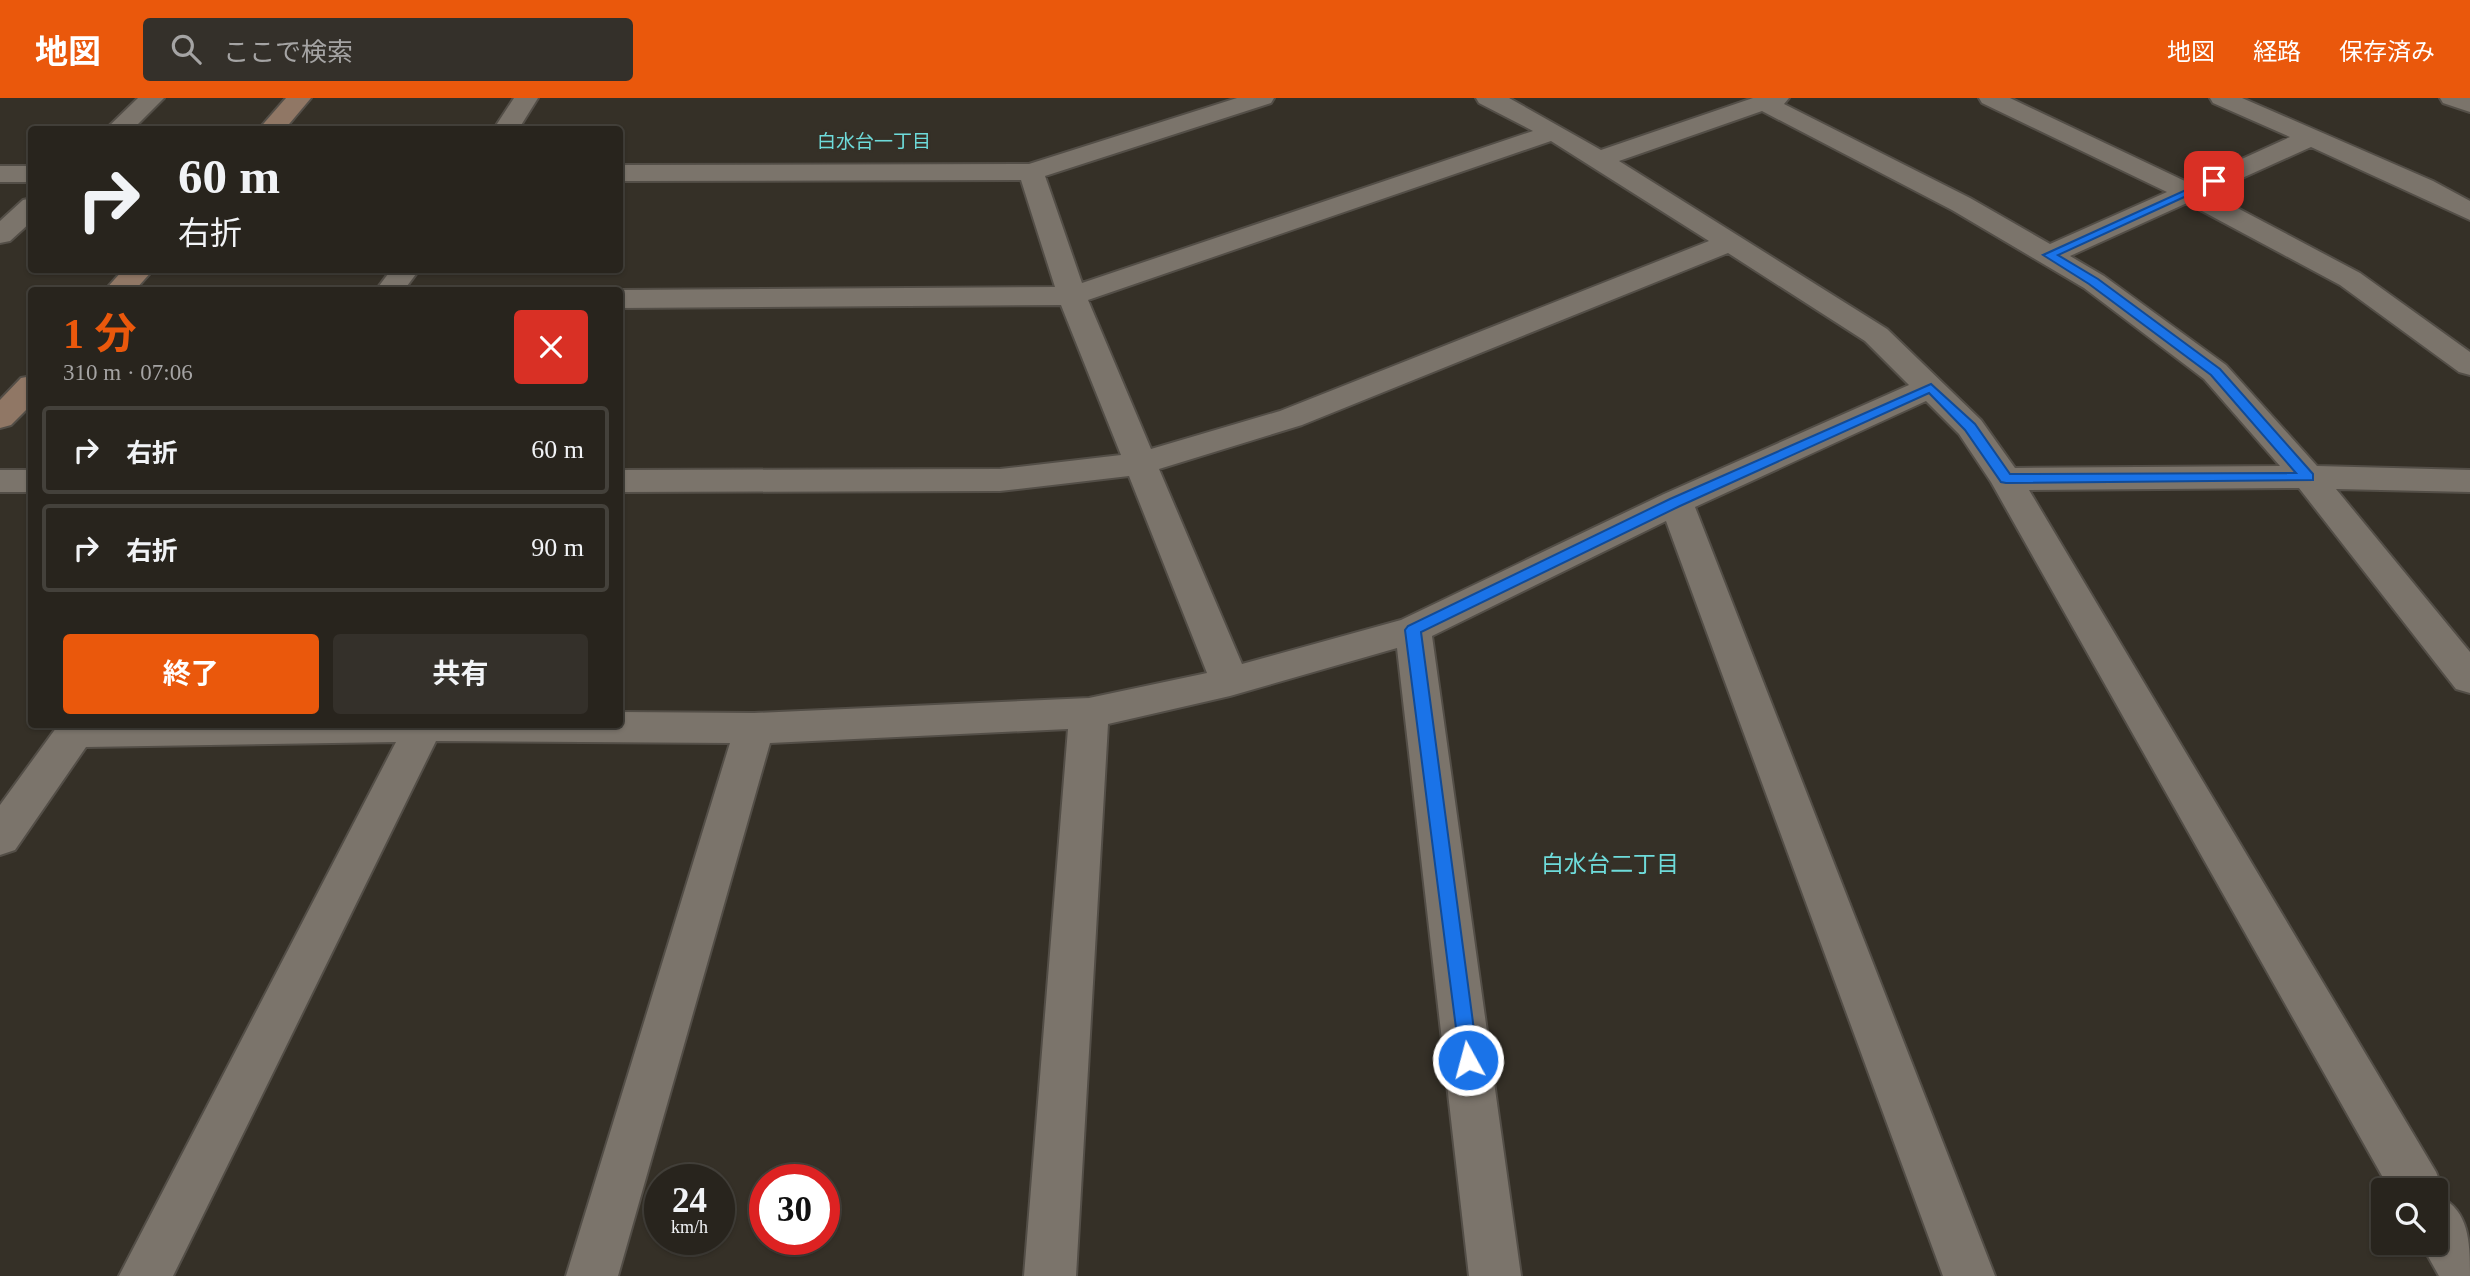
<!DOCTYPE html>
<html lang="ja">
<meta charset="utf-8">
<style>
body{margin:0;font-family:"Times New Roman","Noto Sans JP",serif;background:#34302a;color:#f1f3f6;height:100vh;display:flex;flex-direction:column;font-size:26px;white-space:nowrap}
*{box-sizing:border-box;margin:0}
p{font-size:23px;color:#a5a4a4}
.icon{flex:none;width:38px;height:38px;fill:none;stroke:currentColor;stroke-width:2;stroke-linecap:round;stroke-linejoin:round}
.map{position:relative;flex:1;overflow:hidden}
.sheet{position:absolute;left:28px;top:189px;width:595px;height:441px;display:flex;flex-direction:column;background:#28241d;border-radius:7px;box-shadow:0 2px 5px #0004,0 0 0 2px #44413b}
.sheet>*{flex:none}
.banner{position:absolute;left:28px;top:28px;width:595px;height:147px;border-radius:7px;box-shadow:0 2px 5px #0004,0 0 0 2px #44413b;background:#28241d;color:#f1f3f6;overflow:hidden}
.buttons{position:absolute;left:2371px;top:1080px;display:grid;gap:14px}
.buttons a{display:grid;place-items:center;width:77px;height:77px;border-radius:7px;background:#28241d;box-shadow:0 2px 5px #0004,0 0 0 2px #44413b;font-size:35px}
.speed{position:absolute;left:644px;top:1066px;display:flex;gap:14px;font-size:35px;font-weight:700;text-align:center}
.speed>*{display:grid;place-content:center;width:91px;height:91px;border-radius:50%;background:#28241d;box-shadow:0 2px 5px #0004,0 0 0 2px #44413b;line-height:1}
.speed small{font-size:18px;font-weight:400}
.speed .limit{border:10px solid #d22;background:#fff;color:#111}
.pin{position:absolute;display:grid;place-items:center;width:60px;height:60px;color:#fff;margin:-30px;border-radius:14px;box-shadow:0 4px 10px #0006}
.me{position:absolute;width:77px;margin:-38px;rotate:353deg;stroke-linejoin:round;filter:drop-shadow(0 0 5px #0008)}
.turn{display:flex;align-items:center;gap:24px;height:147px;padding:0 35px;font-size:32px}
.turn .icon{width:91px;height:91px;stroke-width:2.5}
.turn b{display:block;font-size:49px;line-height:60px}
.round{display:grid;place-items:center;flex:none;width:74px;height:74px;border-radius:7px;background:#34302a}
.overview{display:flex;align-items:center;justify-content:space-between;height:119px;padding:0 35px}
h1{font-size:42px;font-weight:700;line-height:52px;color:#ea580c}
.cta{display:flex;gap:14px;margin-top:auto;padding:14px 35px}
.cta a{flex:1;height:80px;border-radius:7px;background:#ea580c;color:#fff;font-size:28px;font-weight:700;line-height:80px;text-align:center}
.cta a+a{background:#34302a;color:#f1f3f6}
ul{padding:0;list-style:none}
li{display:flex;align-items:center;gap:21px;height:88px;margin:0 14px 10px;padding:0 21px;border:4px solid #44413b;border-radius:7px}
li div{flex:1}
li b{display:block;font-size:26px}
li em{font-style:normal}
header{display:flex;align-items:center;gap:42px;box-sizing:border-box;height:98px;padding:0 35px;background:#ea580c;color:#fff}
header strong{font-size:33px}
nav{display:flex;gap:38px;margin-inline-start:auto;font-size:24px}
.search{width:490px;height:63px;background:#34302a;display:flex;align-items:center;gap:18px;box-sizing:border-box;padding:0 24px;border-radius:7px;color:#a5a4a4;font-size:26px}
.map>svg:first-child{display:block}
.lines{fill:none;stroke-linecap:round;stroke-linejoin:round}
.street-casing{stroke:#534e47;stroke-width:4}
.secondary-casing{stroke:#534e47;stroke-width:4}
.street{fill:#7b746b;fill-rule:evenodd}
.secondary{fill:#907765;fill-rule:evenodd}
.route{fill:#1a73e8;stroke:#114b97;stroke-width:2}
.labels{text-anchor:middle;stroke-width:5;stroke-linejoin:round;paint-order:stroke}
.far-neighbourhood-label{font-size:19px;fill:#6edbda;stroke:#353027}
.neighbourhood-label{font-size:23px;fill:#6edbda;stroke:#353027}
</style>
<header>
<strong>地図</strong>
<div class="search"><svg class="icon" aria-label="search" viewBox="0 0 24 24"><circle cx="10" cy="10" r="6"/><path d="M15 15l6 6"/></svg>ここで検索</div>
<nav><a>地図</a><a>経路</a><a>保存済み</a></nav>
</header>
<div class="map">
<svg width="2470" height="1178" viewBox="0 0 2470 1178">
<rect width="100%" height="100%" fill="#353027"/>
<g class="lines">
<!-- street casing -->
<g class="street-casing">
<path id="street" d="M 138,0 L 164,0 L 132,32 L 105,32 Z
M 514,0 L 538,0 L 518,32 L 493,32 Z
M 1237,0 L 1274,0 L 1271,5 L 1045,78 L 1082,185 L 1533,33 L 1479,5 L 1476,0 L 1509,0 L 1601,52 L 1753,0 L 1789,0 L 1784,6 L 1970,100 L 2050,146 L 2167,94 L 1982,5 L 1979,0 L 2010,0 L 2189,85 L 2290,39 L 2213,5 L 2210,0 L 2242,0 L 2433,83 L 2470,103 L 2470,122 L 2311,49 L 2209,95 L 2360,175 L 2470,254 L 2470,277 L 2459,274 L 2340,187 L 2187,105 L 2070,158 L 2104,178 L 2226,267 L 2317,368 L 2470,372 L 2470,394 L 2336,391 L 2470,554 L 2470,595 L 2456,591 L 2299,390 L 2029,392 L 2436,1074 L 2443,1092 L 2440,1099 C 2470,1113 2470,1147 2470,1178 L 2439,1178 L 2420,1144 L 2436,1144 L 2436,1092 L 2390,1092 L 1991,384 L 1959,336 L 1926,303 L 1695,409 L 1995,1178 L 1943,1178 L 1666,423 L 1432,538 L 1521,1178 L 1469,1178 L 1397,550 L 1230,598 L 1108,626 L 1076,1178 L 1024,1178 L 1068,631 L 770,645 L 618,1178 L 566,1178 L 730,645 L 436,643 L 173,1178 L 119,1178 L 396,644 L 86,649 L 15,752 L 0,757 L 0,707 L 59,626 L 620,626 L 620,614 L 754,615 L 1089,600 L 1207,575 L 1129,378 L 1000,393 L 620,394 L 620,372 L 1000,371 L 1121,357 L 1061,207 L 620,210 L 620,192 L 1055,189 L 1021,82 L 620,83 L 620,67 L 1029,66 ZM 1762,13 L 1952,112 L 2084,190 L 2204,281 L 2280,368 L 2015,370 L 1981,322 L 1887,231 L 1619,63 ZM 1551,43 L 1709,143 L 1280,313 L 1151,351 L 1088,202 ZM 1728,155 L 1865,243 L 1909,287 L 1664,396 L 1401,522 L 1242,566 L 1159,371 L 1302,327 Z
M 2440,0 L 2470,0 L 2470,14 L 2443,5 Z
M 0,68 L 32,68 L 32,84 L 0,84 Z
M 32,100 L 32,123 L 10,143 L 0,145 L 0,123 L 23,102 Z
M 391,172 L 419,172 L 404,192 L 376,192 Z
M 0,372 L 32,372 L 32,394 L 0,394 Z"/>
</g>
<!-- secondary casing -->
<g class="secondary-casing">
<path id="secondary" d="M 286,0 L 311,0 L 284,32 L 258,32 Z
M 123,172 L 153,172 L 135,192 L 105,192 Z
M 32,278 L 32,306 L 11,327 L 0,330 L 0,302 L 21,280 Z"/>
</g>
<!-- street -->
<use href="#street" class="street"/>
<!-- secondary -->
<use href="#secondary" class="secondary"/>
</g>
<!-- route -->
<path class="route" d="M 2210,81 L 2219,83 L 2058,157 L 2098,181 L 2220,271 L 2313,376 L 2313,382 L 2006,385 L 2001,384 L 1965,332 L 1929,295 L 1680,408 L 1421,534 L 1478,962 L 1475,969 L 1468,972 L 1461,969 L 1405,532 L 1408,528 L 1670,401 L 1931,286 L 1975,326 L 2010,376 L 2296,375 L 2211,277 L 2089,186 L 2043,157 Z"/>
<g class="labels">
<!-- far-neighbourhood labels -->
<g class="far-neighbourhood-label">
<text x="874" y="50">白水台一丁目</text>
</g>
<!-- neighbourhood labels -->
<g class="neighbourhood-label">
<text x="1610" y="774">白水台二丁目</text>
</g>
</g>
</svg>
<div class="buttons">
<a><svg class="icon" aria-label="search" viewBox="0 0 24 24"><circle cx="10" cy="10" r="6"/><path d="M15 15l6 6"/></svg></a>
</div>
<div class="speed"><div>24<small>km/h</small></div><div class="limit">30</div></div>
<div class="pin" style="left:2214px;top:83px;background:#d93025"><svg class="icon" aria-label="arrive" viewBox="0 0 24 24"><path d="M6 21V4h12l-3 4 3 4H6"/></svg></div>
<svg class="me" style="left:1468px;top:962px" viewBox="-20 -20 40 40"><circle r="17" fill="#1a73e8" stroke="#fff" stroke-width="3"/><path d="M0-11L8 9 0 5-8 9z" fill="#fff"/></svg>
<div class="banner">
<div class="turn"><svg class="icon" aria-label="right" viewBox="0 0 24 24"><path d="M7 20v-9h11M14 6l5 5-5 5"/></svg><div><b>60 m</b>右折</div></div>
</div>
<section class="sheet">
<div class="overview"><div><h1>1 分</h1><p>310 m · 07:06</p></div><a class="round" style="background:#d93025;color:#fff"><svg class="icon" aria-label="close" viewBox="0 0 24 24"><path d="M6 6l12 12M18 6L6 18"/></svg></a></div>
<ul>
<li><svg class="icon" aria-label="right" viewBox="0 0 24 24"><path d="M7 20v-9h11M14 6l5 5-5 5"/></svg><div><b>右折</b></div><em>60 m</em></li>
<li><svg class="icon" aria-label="right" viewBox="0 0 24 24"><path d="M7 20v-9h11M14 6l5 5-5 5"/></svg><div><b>右折</b></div><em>90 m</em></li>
</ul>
<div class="cta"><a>終了</a><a>共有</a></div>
</section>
</div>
